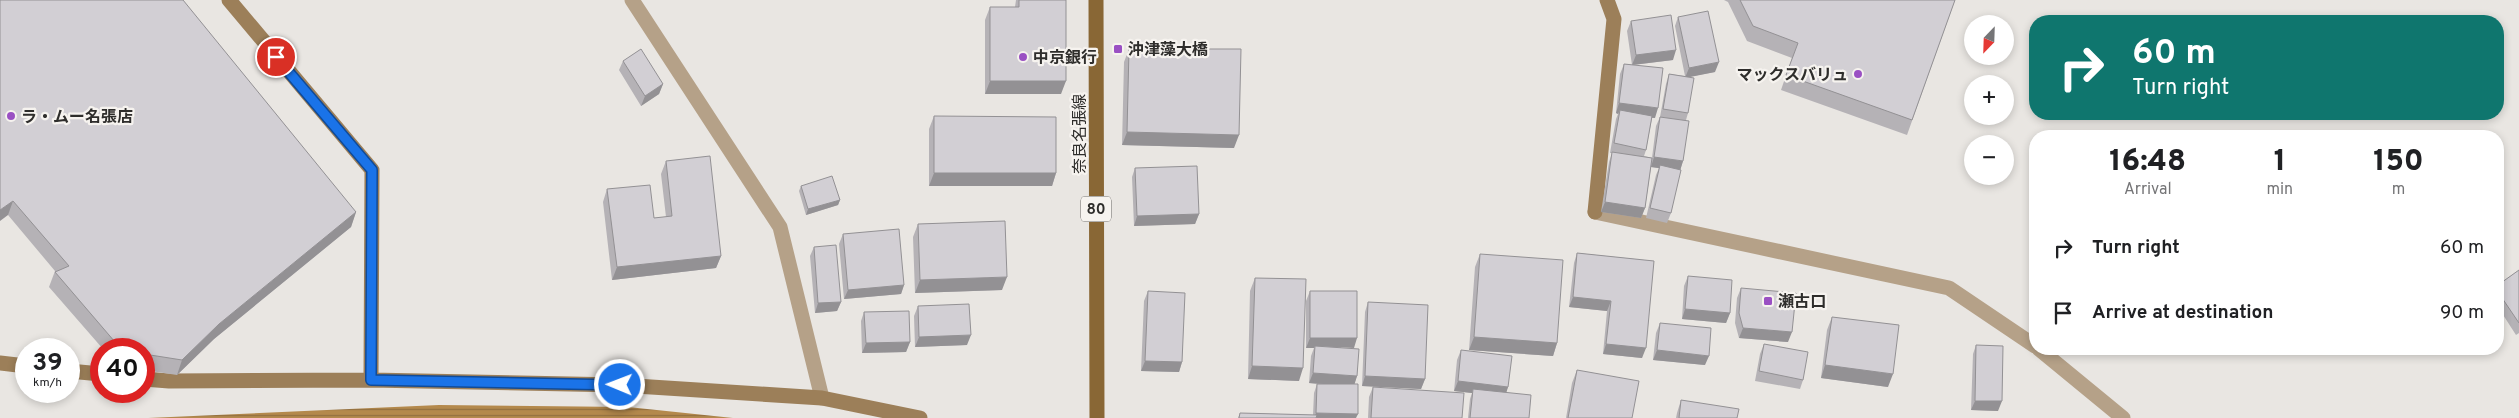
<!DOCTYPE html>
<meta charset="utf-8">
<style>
body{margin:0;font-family:Overpass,"Noto Sans JP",sans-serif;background:#f6f6f6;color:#202124;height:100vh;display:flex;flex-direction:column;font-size:19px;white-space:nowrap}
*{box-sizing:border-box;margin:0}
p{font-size:16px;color:#757577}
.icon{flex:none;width:28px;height:28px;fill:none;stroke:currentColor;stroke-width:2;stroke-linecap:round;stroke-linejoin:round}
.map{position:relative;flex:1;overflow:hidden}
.panel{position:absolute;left:2029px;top:130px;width:475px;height:225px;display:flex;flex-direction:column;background:#fff;border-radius:20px;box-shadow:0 2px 8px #0003}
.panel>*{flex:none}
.guide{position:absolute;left:2029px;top:15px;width:475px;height:105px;border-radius:20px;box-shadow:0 2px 8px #0003;background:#0f766e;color:#fff;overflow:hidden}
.needle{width:32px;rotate:203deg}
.tools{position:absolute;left:1964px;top:15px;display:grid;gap:10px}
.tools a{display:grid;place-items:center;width:50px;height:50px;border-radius:50%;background:#fff;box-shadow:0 2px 8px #0003;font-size:25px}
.speed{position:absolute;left:15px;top:338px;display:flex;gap:10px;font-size:25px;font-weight:700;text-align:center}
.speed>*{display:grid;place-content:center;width:65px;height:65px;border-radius:50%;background:#fff;box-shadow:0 2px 8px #0003;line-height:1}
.speed small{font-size:12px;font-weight:400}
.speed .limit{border:8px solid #d22;background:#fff;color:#111}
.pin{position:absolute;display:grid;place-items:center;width:42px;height:42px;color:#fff;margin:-21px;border:2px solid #fff;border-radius:50%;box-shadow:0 1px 5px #0007}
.me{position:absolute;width:55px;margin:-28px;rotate:271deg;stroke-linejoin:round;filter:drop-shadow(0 0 4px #0008)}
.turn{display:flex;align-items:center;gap:18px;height:105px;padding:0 20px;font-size:22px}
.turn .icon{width:65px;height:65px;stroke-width:2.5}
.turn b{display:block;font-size:35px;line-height:42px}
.eta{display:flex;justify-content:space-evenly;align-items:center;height:85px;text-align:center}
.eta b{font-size:30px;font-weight:800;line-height:35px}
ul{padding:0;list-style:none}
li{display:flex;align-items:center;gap:15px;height:65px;padding:0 20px}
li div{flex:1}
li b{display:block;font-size:19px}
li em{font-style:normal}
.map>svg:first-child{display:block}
.water{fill:url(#water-rules)}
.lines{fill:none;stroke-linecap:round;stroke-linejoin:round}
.street{stroke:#b5a188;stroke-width:15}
.secondary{stroke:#9c7f59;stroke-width:15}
.primary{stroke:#896735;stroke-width:15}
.wall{fill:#b5b2b6}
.shaded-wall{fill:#939194}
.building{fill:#d2cfd4;stroke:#939194}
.route-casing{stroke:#114b97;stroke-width:12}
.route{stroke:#1a73e8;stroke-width:9}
.poi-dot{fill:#9a50c3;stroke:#f6f3ef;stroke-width:2}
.labels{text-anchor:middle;stroke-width:4.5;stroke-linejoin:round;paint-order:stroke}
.shield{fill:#f6f3ef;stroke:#6a6866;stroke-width:1}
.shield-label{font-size:15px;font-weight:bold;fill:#2e2d2b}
.poi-label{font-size:16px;font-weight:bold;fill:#2e2d2b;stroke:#f6f3ef;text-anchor:start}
.street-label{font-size:16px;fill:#2e2d2b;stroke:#f6f3ef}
</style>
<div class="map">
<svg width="2519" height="418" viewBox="0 0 2519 418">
<defs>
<pattern id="water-rules" width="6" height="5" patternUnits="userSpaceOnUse" patternTransform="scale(1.25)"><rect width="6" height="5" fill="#b4894c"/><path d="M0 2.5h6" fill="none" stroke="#93703f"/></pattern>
</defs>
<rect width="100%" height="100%" fill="#e9e6e2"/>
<!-- water -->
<path class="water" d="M 439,405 L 628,407 L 733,418 L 148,418 Z"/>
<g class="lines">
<!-- street -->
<path class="street" d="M 632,0 L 780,227 L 822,398
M 1595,212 L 1949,288 L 2035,346
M 2039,349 L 2123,418"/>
<!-- secondary -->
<path class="secondary" d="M 229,0 L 372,170 L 371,380
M 1595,212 L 1614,19 L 1607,0
M 0,363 L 26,366
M 69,371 L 101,374
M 144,379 L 169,381 L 371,380 L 620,385 L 822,398 L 920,418"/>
<!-- primary -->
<path class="primary" d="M 1096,0 L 1097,418"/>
</g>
<!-- wall -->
<path class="wall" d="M 0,0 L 356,212 L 351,227 L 214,339 L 177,375 L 144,370 L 144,349 L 103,349 L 49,287 L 55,271 L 8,215 Z
M 1016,0 L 1066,0 L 1061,94 L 985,94 L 985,20 L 990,7 L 1015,7 Z
M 1724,0 L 1955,0 L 1907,135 L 1781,90 L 1792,58 L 1747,41 L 1728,2 Z
M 1678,17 L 1715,72 L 1688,77 L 1688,113 L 1686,120 L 1683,161 L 1680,170 L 1671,213 L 1667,223 L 1646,218 L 1656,175 L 1659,168 L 1651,167 L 1645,208 L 1641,218 L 1601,212 L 1609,162 L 1612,153 L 1610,153 L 1616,119 L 1618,114 L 1616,113 L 1620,74 L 1624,64 L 1632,65 L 1627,31 L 1631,21 L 1673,60 L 1633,65 L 1655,118 L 1652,118 L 1646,150 L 1644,156 L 1652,158 L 1656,126 L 1660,117 L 1666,84 L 1669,74 L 1685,76 L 1675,26 Z
M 1129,49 L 1234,148 L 1122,145 L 1124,62 Z
M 623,61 L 663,84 L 659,94 L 641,106 L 619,70 Z
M 934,116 L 1056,173 L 1052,186 L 929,186 L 929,129 Z
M 666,161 L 721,256 L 716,268 L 612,280 L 603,202 L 607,189 L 654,218 L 666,217 L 661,174 Z
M 1135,168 L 1199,214 L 1195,224 L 1134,226 L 1132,177 Z
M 801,186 L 840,200 L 838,205 L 806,215 L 799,191 Z
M 918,224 L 1002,290 L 915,293 L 913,237 Z
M 843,234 L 904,285 L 901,294 L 844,299 L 839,244 Z
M 814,247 L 841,302 L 837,311 L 815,313 L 810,256 Z
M 1577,253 L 1654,261 L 1642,358 L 1603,354 L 1607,311 L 1569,307 L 1574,263 Z
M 1480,254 L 1557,343 L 1553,356 L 1469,350 L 1475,267 Z
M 2519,270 L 2519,333 L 2516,335 L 2498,307 L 2498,285 Z
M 1688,276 L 1730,313 L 1726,323 L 1682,319 L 1684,286 Z
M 1255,278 L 1299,381 L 1248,379 L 1250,291 Z
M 1741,288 L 1788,342 L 1739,338 L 1735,323 L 1737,298 Z
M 1148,291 L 1182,362 L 1179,372 L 1141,371 L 1144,301 Z
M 1310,291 L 1357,376 L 1354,384 L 1356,418 L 1238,418 L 1240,413 L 1313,415 L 1314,393 L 1317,384 L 1309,383 L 1311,356 L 1314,348 L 1306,348 L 1306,301 Z
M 1368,302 L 1425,379 L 1421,389 L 1362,386 L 1365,312 Z
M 918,306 L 967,345 L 915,347 L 914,316 Z
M 864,312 L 910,342 L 906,352 L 862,353 L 861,321 Z
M 1832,317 L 1888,387 L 1821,378 L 1827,330 Z
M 1660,323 L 1705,365 L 1653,360 L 1656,333 Z
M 1764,344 L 1803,380 L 1800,389 L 1755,381 L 1760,354 Z
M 1976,345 L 1998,411 L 1971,410 L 1973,354 Z
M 1461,350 L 1508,387 L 1506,392 L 1529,418 L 1468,418 L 1470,399 L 1472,393 L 1454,391 L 1457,360 Z
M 1577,370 L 1632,418 L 1566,418 L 1572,383 Z
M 1373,387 L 1462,418 L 1368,418 L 1369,397 Z
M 1681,400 L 1737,418 L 1676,418 L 1677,413 Z"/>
<!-- shaded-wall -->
<path class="shaded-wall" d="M 1676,50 L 1673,60 L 1632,65 L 1636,55 Z
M 1719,62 L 1715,72 L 1685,78 L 1689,68 Z
M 990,81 L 1066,81 L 1061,94 L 985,94 Z
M 663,84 L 659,94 L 641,106 L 645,96 Z
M 1619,103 L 1658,108 L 1655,118 L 1619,114 L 1620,110 L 1618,114 L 1616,113 Z
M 1127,132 L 1239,135 L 1234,148 L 1122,145 Z
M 1654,157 L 1683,161 L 1680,171 L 1651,167 Z
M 934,173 L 1056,173 L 1052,186 L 929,186 Z
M 840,200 L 838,205 L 806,215 L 808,209 Z
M 13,201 L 8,215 L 0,221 L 0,210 Z
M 1605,202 L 1645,208 L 1641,218 L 1601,212 Z
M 356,212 L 351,227 L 214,339 L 177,375 L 182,360 L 219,324 Z
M 1199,214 L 1195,224 L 1134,226 L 1137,216 Z
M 721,256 L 716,268 L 612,280 L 617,267 Z
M 1007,277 L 1002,290 L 915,293 L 920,280 Z
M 904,285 L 901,294 L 844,299 L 848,290 Z
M 1573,297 L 1611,301 L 1607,311 L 1569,307 Z
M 841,302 L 837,311 L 815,313 L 818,303 Z
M 1685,309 L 1730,313 L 1726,323 L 1682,319 Z
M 1743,328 L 1792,332 L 1788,342 L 1739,338 Z
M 971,335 L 967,345 L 915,347 L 919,337 Z
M 1474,337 L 1557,343 L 1553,356 L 1469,350 Z
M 1310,338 L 1357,338 L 1354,348 L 1315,346 L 1314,348 L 1306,348 Z
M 910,342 L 906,352 L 862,353 L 866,343 Z
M 1606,344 L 1646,348 L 1642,358 L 1603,354 Z
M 1657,350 L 1709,356 L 1705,365 L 1653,360 Z
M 1145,361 L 1182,362 L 1179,372 L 1141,371 Z
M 1825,365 L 1893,374 L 1888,387 L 1821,378 Z
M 1252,366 L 1303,368 L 1299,381 L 1248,379 Z
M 1313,373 L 1357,376 L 1354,386 L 1309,383 Z
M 1365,376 L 1425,379 L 1421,389 L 1362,386 Z
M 1458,381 L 1508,387 L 1505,397 L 1473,389 L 1472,393 L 1454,391 Z
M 1975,401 L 2002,401 L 1998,411 L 1971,410 Z
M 1316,413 L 1358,414 L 1356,418 L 1314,418 Z"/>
<!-- building -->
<path class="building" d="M 0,0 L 183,0 L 356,212 L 219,324 L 182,360 L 144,354 L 144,349 L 121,349 L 55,272 L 69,266 L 13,201 L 0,210 Z
M 1019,0 L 1066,0 L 1066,81 L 990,81 L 990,7 L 1019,7 Z
M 1740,0 L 1955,0 L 1912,120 L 1786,75 L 1798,43 L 1753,26 Z
M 1708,11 L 1719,62 L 1689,68 L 1678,17 Z
M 1671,15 L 1676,50 L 1636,55 L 1631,21 Z
M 641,49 L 663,84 L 645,96 L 623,61 Z
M 1129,49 L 1241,49 L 1239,135 L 1127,132 Z
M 1624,64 L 1663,68 L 1658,108 L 1619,103 Z
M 1669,74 L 1694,78 L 1688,113 L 1663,109 Z
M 1620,110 L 1652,116 L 1646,150 L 1614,143 Z
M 934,116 L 1056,117 L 1056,173 L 934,173 Z
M 1660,117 L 1689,121 L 1683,161 L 1654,157 Z
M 1612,152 L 1652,158 L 1645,208 L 1605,202 Z
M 710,156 L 721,256 L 617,267 L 607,189 L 650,185 L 654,218 L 672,216 L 666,161 Z
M 1660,165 L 1681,170 L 1671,213 L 1650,208 Z
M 1197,166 L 1199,214 L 1137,216 L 1135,168 Z
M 832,176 L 840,200 L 808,209 L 801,186 Z
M 1005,221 L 1007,277 L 920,280 L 918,224 Z
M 899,229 L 904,285 L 848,290 L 843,234 Z
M 836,245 L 841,302 L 818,303 L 814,247 Z
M 1577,253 L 1654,261 L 1646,348 L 1606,344 L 1611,301 L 1573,297 Z
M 1480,254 L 1563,260 L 1557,343 L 1474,337 Z
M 2519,270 L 2519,323 L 2498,292 L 2498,285 Z
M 1688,276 L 1732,280 L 1730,313 L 1685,309 Z
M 1255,278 L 1306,279 L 1303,368 L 1252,366 Z
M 1741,288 L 1796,293 L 1792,332 L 1743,328 L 1739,313 Z
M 1148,291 L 1185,293 L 1182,362 L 1145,361 Z
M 1310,291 L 1357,291 L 1357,338 L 1310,338 Z
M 1368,302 L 1428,305 L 1425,379 L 1365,376 Z
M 969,304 L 971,335 L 919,337 L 918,306 Z
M 909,311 L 910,342 L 866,343 L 864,312 Z
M 1832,317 L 1899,325 L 1893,374 L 1825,365 Z
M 1660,323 L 1711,328 L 1709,356 L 1657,350 Z
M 1764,344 L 1808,352 L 1803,380 L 1759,371 Z
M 1976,345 L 2003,346 L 2002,401 L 1975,401 Z
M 1315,346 L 1359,349 L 1357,376 L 1313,373 Z
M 1461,350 L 1512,356 L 1508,387 L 1458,381 Z
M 1577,370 L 1639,381 L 1632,418 L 1568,418 Z
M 1317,384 L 1358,384 L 1358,414 L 1316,413 Z
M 1373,387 L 1464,393 L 1462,418 L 1371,418 Z
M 1473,389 L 1531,395 L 1529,418 L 1470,418 Z
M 1681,400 L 1739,409 L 1737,418 L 1679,418 Z
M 1240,413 L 1317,415 L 1316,418 L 1239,418 Z"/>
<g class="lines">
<!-- route casing -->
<g class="route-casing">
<path id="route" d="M 276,57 L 372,170 L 371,380 L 620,385"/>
</g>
<!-- route -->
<use href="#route" class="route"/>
</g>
<!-- markers -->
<g class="poi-dot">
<rect x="1113" y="44" width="10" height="10" rx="2.5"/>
<circle cx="1023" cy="57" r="5"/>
<circle cx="1858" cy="74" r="5"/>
<circle cx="11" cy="116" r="5"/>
<rect x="1763" y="296" width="10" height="10" rx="2.5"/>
</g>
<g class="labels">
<!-- shield labels -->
<rect class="shield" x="1081" y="196.5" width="30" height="25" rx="4"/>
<g class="shield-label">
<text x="1096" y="214">80</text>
</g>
<!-- poi labels -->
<g class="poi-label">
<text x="1128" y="55">沖津藻大橋</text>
<text x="1033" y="63">中京銀行</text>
<text x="1848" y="80" text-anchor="end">マックスバリュ</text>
<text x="21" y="122">ラ・ムー名張店</text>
<text x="1778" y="307">瀬古口</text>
</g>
<!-- street labels -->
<g class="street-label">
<text transform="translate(1079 134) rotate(-90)" y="6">奈良名張線</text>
</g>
</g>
</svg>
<div class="tools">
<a><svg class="needle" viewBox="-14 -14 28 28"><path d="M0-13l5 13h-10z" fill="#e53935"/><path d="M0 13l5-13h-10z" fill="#757577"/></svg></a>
<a>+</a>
<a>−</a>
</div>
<div class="speed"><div>39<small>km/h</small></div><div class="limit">40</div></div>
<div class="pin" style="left:276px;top:57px;background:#d93025"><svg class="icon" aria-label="arrive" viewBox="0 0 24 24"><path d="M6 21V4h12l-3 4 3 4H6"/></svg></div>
<svg class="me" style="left:620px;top:385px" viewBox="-20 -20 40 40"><circle r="17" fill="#1a73e8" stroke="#fff" stroke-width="3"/><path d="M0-11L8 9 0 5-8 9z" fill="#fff"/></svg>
<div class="guide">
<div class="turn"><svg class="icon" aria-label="right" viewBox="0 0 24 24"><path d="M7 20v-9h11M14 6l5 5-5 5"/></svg><div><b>60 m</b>Turn right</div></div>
</div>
<section class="panel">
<div class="eta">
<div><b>16:48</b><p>Arrival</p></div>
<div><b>1</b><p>min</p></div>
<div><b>150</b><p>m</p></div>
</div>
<ul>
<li><svg class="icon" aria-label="right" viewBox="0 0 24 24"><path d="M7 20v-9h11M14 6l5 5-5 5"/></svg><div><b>Turn right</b></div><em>60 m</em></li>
<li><svg class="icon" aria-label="arrive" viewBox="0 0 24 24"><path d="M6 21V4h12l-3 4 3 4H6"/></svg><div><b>Arrive at destination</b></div><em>90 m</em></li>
</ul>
</section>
</div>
